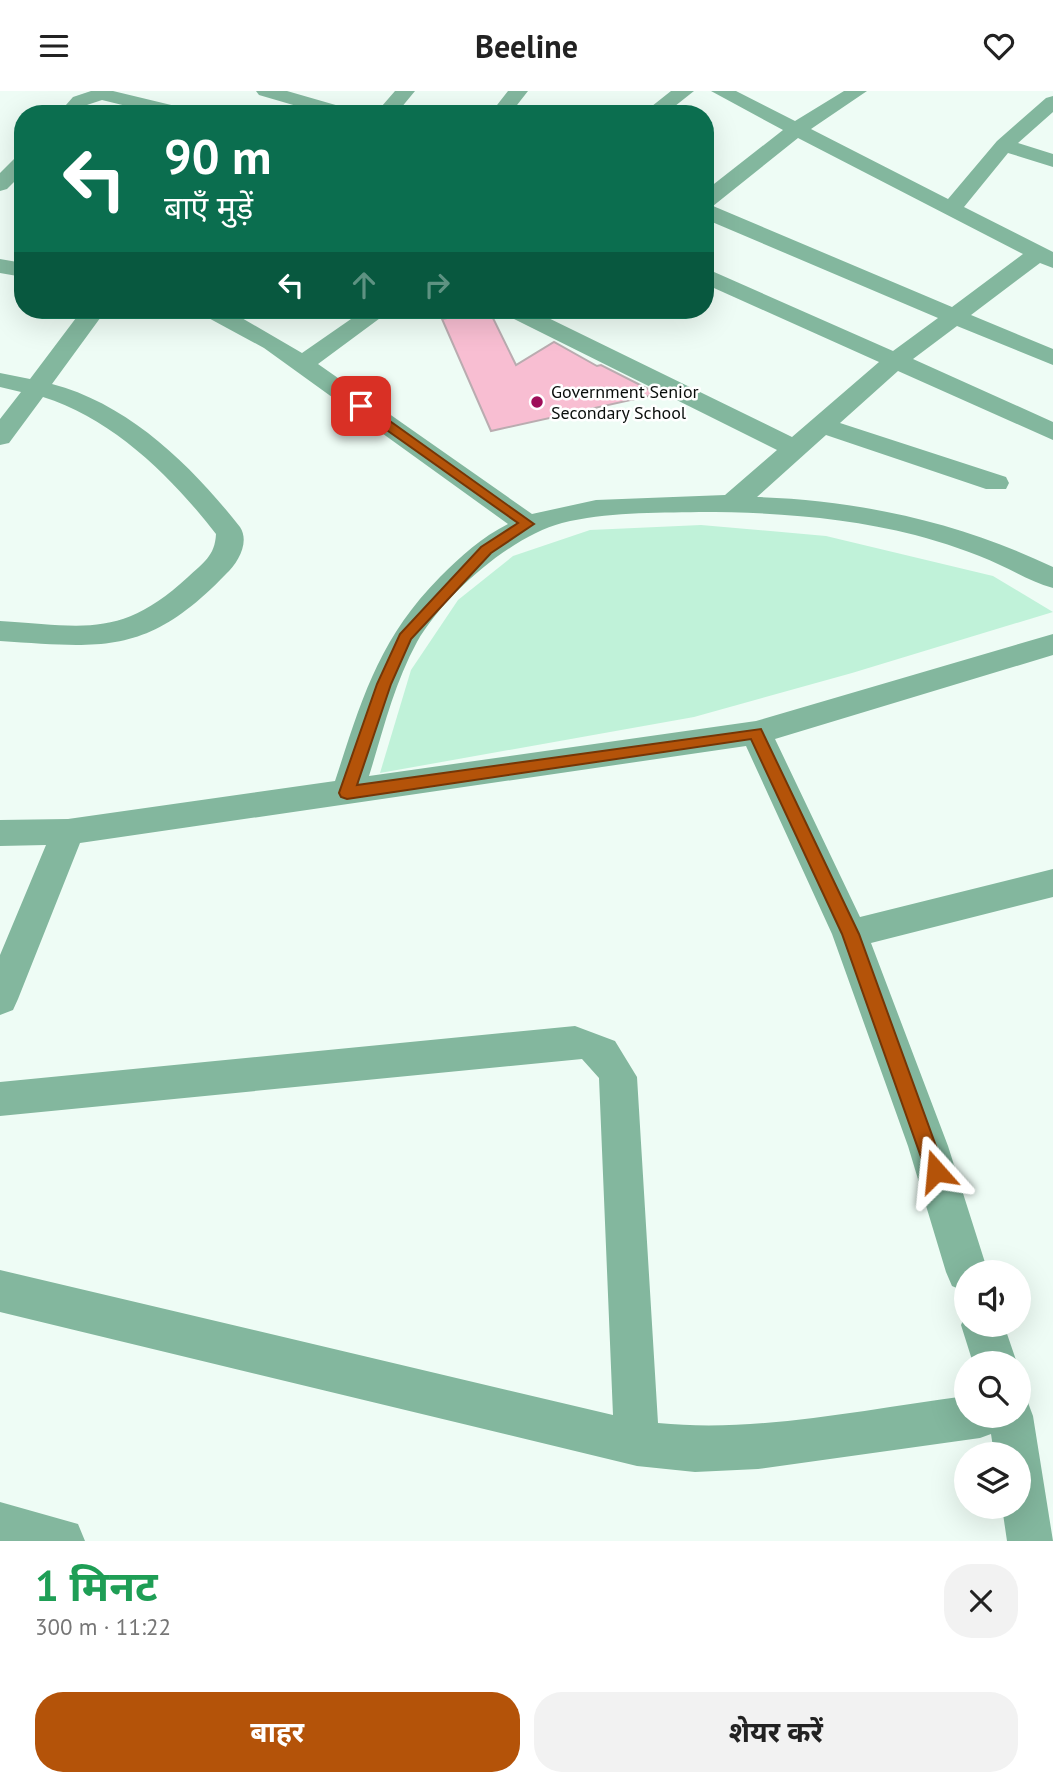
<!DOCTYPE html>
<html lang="hi">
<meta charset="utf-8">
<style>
body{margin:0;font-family:"PT Sans","Noto Sans Devanagari",sans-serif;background:#f2f2f2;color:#222;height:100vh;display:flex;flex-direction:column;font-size:26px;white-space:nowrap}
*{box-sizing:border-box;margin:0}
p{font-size:23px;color:#767676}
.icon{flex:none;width:38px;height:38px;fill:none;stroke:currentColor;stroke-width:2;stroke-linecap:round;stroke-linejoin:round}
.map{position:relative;height:1450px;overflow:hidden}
.side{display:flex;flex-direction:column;background:#fff;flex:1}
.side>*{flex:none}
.top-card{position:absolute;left:14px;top:14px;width:700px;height:214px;border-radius:28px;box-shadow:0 7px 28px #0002;background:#0b6e4f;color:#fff;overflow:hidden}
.buttons{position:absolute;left:954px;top:1169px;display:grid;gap:14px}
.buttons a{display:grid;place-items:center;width:77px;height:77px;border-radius:50%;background:#fff;box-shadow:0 7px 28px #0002;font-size:35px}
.pin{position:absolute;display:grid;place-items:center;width:60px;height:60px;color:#fff;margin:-30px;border-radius:14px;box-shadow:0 4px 10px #0006}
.me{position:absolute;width:77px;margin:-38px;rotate:342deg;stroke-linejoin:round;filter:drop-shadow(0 0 5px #0008)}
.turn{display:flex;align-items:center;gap:24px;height:147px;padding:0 35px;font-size:32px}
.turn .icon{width:91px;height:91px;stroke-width:2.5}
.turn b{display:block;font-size:49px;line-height:60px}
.lanes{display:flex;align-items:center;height:66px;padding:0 35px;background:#0003;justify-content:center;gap:35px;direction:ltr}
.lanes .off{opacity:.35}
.round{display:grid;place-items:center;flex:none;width:74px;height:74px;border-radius:28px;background:#f2f2f2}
.overview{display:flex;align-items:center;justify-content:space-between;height:119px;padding:0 35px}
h1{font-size:42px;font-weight:700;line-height:52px;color:#1e9e55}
.button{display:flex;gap:14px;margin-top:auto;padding:14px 35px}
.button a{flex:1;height:80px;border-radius:28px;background:#b45309;color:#fff;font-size:28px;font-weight:700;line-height:80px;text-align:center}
.button a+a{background:#f2f2f2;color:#222}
header{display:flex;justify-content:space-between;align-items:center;height:91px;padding:0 35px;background:#fff;font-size:32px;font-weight:700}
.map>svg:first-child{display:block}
.green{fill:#c0f2d9}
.building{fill:#f8bed2;stroke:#baacb0;stroke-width:2}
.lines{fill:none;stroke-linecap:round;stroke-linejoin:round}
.minor{fill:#83b79e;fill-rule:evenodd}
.route{fill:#b45309;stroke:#753606;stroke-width:2}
.poi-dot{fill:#9e0e59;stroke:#fff;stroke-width:2.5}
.labels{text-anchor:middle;stroke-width:5;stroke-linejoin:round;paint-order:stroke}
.far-poi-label{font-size:18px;fill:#0a0e0c;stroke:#fff;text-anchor:start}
</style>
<header><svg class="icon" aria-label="menu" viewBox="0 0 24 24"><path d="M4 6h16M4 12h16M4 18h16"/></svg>Beeline<svg class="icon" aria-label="heart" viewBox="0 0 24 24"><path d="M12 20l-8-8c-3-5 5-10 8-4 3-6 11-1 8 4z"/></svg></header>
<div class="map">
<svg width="1053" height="1450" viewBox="0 0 1053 1450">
<rect width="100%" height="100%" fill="#eefcf5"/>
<!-- green -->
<path class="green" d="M 701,434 L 826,445 L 993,485 L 1053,521 L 852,582 L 694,626 L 380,682 L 411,579 L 458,509 L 513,465 L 590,439 Z"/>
<!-- building -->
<path class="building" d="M 489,219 L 516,274 L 554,251 L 597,275 L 601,274 L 658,303 L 491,340 L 442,228 Z"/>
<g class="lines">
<!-- minor -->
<path class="minor" d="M 91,0 L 113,0 L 192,19 L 195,23 L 159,23 L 102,9 L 87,14 L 79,23 L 58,23 L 73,6 Z
M 256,0 L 287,0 L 353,19 L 356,23 L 324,23 L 259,4 Z
M 395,0 L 415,0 L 396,23 L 375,23 Z
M 508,0 L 528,0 L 510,23 L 490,23 Z
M 671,0 L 694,0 L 665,23 L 642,23 Z
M 711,0 L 736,0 L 795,30 L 844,0 L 867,0 L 811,38 L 948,108 L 997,50 L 1046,7 L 1053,5 L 1053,21 L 1018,52 L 1053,63 L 1053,76 L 1008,62 L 964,116 L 1053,161 L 1053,177 L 1040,172 L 971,224 L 1053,258 L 1053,274 L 957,235 L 913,268 L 1053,331 L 1053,349 L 898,280 L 840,332 L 1006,386 L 1009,392 L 1006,398 L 986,398 L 826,344 L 757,406 C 859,409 961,432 1053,476 L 1053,497 C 1034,492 1018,482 1000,474 C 973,461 944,452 915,444 C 845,426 771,421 699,421 C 654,422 606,421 562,432 C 510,446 444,504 417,551 C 394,593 383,640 369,685 L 756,630 L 1053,543 L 1053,564 L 775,648 L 860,826 L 1053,778 L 1053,806 L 871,852 L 948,1055 L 988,1181 L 966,1181 L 966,1201 L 952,1195 L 946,1181 L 908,1055 L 832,843 L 746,655 L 80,752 L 18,908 L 13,919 L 0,924 L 0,864 L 46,754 L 0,755 L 0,729 L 68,728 L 335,690 C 362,608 378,549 440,486 C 461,465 482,446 508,433 L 264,257 L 203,224 L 199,219 L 228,219 L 302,262 L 364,219 L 391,219 L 318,273 L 532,423 L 596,409 L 725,404 L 777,359 L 506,224 L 502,219 L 532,219 L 792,346 L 879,271 L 705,193 L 705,177 L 893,260 L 938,227 L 705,128 L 705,100 L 783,39 ZM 798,47 L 1023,163 L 952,216 L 713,115 Z
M 23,64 L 23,82 L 7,98 L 0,100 L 0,82 L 16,66 Z
M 0,168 L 23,172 L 23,186 L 0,182 Z
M 82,219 L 106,219 L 52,293 C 129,313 192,375 240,436 C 250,451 238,472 226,483 C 148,564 105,557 0,550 L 0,530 C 84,535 121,548 188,486 C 203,472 215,465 216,443 C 172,386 113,328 43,306 L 9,352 L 0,354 L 0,328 L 21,301 L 0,296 L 0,282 L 30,288 Z
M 575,935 L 615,950 L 637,986 L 658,1332 C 760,1342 865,1318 966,1305 L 966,1325 L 1018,1325 L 1018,1306 L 1027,1309 L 1033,1325 L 1053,1450 L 1007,1450 L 1002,1416 L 1018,1416 L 1018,1363 L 994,1363 L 991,1343 L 980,1347 L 758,1378 L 695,1381 L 637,1375 L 0,1221 L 0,1179 L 613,1324 L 599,987 L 582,968 L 0,1025 L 0,991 Z
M 966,1223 L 966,1234 L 1004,1234 L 1017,1272 L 973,1272 L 961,1234 Z
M 0,1411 L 78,1433 L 85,1450 L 0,1450 Z"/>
</g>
<!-- route -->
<path class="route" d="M 357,313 L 366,313 L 534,433 L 491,462 L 411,548 L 391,593 L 357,694 L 761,638 L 859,843 L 945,1080 L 942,1086 L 936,1089 L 929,1086 L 926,1080 L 842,843 L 751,648 L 347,708 L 341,706 L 339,702 L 377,593 L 400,543 L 481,456 L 518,432 L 357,318 Z"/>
<!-- markers -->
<circle class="poi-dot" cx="537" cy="311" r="7"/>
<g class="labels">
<!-- far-poi labels -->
<g class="far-poi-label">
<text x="551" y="307">Government Senior<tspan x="551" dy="21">Secondary School</tspan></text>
</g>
</g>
</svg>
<div class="buttons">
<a><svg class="icon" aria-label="sound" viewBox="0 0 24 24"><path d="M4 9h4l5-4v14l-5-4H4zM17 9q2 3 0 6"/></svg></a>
<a><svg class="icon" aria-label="search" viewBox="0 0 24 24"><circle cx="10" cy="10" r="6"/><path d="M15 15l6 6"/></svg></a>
<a><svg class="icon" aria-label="layers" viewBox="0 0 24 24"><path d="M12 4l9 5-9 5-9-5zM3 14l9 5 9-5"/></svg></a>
</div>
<div class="pin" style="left:361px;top:315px;background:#d93025"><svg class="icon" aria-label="arrive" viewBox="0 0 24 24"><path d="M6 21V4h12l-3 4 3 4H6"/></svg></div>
<svg class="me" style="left:936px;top:1080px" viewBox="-20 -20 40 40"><path d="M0-17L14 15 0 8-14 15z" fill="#b45309" stroke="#fff" stroke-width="4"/></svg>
<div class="top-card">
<div class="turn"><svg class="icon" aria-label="left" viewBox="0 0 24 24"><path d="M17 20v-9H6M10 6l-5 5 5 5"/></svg><div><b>90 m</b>बाएँ मुड़ें</div></div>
<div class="lanes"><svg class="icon" aria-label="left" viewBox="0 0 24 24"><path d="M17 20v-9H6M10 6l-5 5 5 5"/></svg><svg class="icon off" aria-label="ahead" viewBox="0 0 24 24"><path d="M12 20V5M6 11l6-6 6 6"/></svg><svg class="icon off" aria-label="right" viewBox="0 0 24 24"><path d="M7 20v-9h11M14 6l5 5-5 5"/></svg></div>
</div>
</div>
<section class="side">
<div class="overview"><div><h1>1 मिनट</h1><p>300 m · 11:22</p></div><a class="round"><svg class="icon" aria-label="close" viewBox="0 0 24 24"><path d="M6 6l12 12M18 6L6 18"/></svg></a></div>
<div class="button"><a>बाहर</a><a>शेयर करें</a></div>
</section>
